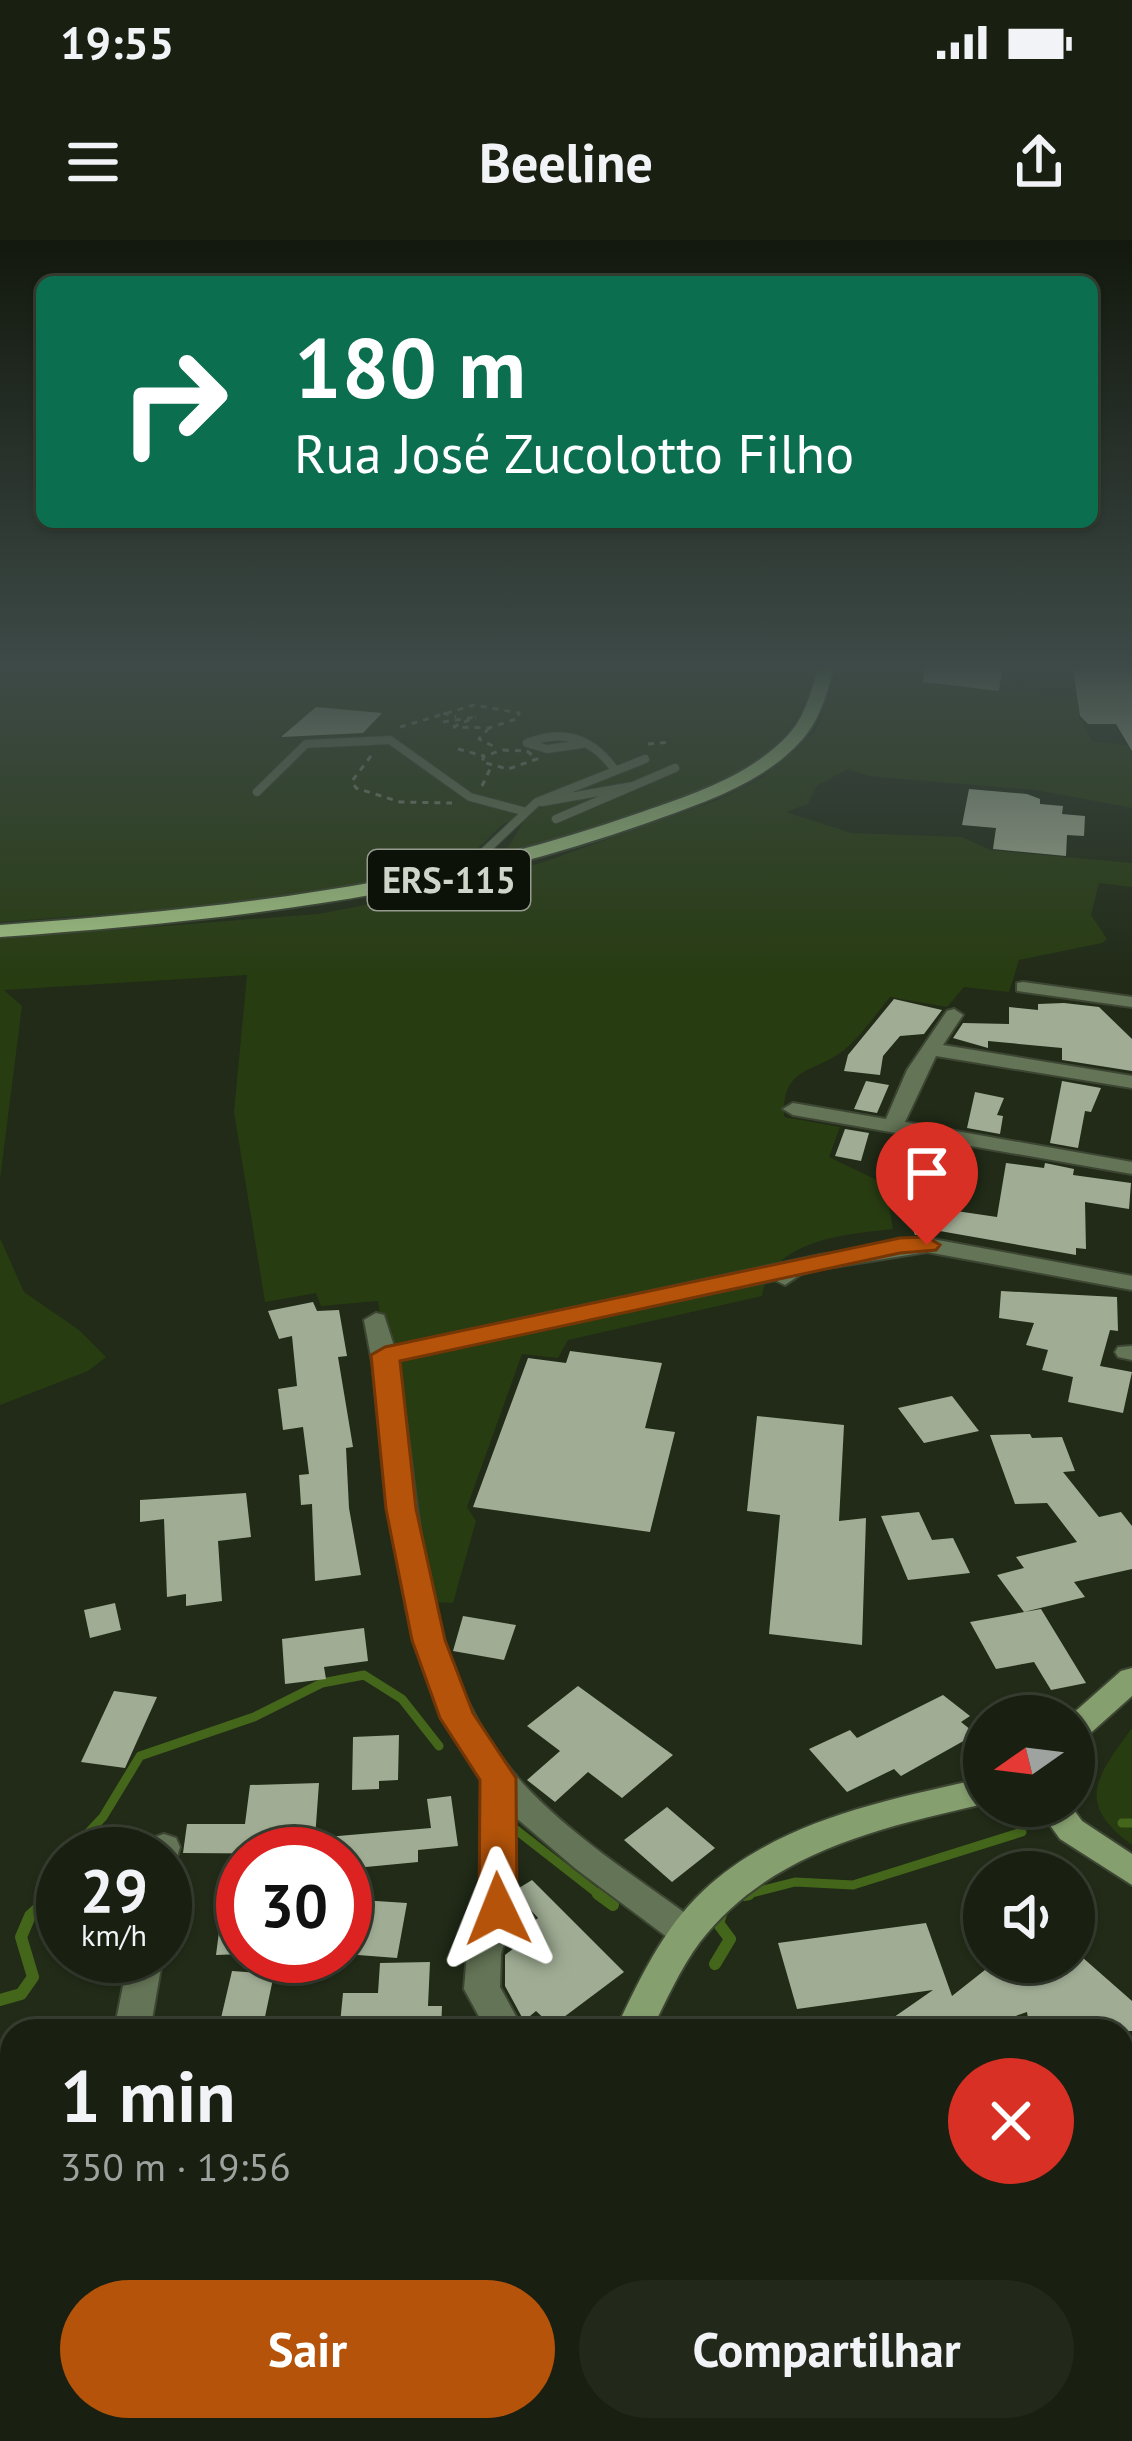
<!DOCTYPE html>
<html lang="pt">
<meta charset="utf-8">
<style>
body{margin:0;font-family:"PT Sans",sans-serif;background:#22281a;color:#f1f3f6;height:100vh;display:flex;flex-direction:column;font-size:45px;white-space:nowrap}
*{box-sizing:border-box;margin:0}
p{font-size:39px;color:#9fa39f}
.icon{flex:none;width:66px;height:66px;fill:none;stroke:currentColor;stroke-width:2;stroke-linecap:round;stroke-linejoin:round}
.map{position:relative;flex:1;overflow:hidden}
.sheet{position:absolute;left:0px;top:1779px;width:1134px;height:423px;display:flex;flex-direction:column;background:#192011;border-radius:36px 36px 0 0;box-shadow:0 3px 9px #0004,0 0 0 3px #373e31}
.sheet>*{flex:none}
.guide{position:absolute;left:36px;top:36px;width:1062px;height:252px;border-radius:18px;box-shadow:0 3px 9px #0004,0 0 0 3px #373e31;background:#0b6e4f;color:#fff;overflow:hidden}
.needle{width:78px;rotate:256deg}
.tools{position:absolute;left:963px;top:1455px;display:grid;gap:24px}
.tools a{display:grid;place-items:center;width:132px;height:132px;border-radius:50%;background:#192011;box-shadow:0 3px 9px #0004,0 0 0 3px #373e31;font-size:60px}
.speed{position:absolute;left:36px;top:1587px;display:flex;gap:24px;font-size:60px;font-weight:700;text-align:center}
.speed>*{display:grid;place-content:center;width:156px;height:156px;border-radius:50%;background:#192011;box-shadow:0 3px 9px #0004,0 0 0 3px #373e31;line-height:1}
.speed small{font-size:30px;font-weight:400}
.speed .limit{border:18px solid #d22;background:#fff;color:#111}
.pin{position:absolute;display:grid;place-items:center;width:102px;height:102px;color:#fff;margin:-123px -51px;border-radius:50% 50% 50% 0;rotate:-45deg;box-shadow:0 0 12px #0007}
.pin .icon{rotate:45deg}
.me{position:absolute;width:132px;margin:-66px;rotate:358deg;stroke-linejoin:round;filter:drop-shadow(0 0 9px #0008)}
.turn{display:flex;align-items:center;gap:42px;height:252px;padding:0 60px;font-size:54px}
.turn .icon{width:156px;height:156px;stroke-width:2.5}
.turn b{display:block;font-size:84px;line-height:102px}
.round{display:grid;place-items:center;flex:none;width:126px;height:126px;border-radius:63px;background:#22281a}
.overview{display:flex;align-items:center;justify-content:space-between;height:204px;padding:0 60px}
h1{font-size:72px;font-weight:700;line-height:90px}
.button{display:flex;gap:24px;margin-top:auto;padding:24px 60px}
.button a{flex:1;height:138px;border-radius:72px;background:#b45309;color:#fff;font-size:48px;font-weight:700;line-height:138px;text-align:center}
.button a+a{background:#22281a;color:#f1f3f6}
.status{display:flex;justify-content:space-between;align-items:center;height:84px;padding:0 60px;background:#192011;direction:ltr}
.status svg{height:33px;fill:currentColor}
header{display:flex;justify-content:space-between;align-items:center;height:156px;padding:0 60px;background:#192011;font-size:54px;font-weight:700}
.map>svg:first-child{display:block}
.green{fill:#283c12}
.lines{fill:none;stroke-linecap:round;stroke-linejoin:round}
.stream-far1{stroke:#44661b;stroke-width:9}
.stream{stroke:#44661b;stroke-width:12}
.building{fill:#a0ad94}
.lane-far1-casing{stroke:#3d4633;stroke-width:10}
.lane-casing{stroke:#3d4633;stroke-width:12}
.street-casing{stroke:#3d4633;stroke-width:4}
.secondary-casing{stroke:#3d4633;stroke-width:4}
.primary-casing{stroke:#3d4633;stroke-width:4}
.path{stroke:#798271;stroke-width:3;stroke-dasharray:6 6;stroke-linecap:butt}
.lane-far1{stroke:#647456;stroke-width:8}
.lane{stroke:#647456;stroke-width:9}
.street{fill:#647456;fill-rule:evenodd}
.secondary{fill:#869f6f;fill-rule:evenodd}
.primary{fill:#a0c182;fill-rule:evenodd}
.route{fill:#b45309;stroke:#753606;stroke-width:3}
.labels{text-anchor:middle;stroke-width:12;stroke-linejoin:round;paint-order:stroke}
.shield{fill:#0d1209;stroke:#959b8f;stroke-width:3}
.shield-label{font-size:36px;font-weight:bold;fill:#cfd6c9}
</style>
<div class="status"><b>19:55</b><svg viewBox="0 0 49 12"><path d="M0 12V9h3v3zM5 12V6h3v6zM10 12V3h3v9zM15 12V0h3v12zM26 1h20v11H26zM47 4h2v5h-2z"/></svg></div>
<header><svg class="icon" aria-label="menu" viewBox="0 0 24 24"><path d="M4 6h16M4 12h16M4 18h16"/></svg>Beeline<svg class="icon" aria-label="share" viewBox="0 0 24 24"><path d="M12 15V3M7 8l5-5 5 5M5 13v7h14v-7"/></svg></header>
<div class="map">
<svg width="1132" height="2201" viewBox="0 0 1132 2201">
<rect width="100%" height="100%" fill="#212b17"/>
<!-- green -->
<path class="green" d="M 0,429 L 818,429 C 808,455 798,483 778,503 C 725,558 559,599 484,623 L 509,606 L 524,581 L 504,583 L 476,610 L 419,639 L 241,664 L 0,682 Z
M 841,429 L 943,429 L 938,445 L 1077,457 L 1079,477 L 1092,501 L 1132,506 L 1132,568 L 1036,550 L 869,536 L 848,529 L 816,546 L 808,564 L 786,572 L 851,593 L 962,597 L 990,610 L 1132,623 L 1132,647 L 1099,643 L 1091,675 L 1107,699 L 1102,703 L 1019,720 L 1009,752 L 964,747 L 947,767 L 890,757 C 876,774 861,796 844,810 C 814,834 782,825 784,877 L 840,887 L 829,917 L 885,944 L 893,989 C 846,994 770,1000 762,1056 L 568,1100 L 558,1118 L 522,1114 L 467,1267 L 476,1281 L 453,1363 L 435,1362 L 414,1287 L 378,1061 L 321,1066 L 316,1053 L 265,1062 L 234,872 L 247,735 L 4,750 L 22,766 L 0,939 L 0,699 L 318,674 L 450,649 L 547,621 L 717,560 L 763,537 L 815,492 Z
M 0,998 L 24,1052 L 79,1090 L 106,1117 L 88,1131 L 0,1165 Z
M 1132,1488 L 1132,1605 C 1074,1563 1097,1536 1132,1488 Z"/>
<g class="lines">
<!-- stream-far1 -->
<path class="stream-far1" d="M 506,1582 L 602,1657
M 1122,1583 L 1132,1583
M 68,1614 L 103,1577 L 140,1516 L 254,1477 L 322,1443 L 364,1435 L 402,1459 L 439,1506
M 744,1655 L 795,1642 L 853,1645 L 1022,1592
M 53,1657 L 63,1619"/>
<!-- stream -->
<path class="stream" d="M 598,1654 L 613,1665
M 744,1655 L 749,1654
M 715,1724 L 730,1699 L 718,1683 L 721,1674
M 0,1760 L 21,1754 L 33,1737 L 21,1697 L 30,1676 L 54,1654"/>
</g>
<!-- building -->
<path class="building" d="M 924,429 L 1002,429 L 999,451 L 923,442 Z
M 1073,429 L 1132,429 L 1132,511 L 1116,484 L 1088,484 L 1080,476 Z
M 316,467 L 382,473 L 363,493 L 281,497 Z
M 969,549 L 1027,554 L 1040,559 L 1040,564 L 1063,566 L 1062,574 L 1085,576 L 1084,596 L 1067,595 L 1066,616 L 993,609 L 996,588 L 962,585 Z
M 894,759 L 942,770 L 924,794 L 900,796 L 883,816 L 880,835 L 844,831 L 848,815 Z
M 1064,763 L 1099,767 L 1132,799 L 1132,831 L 1062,820 L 1062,808 L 988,801 L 988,808 L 953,798 L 963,783 L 1009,784 L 1009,767 L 1038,770 L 1038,764 Z
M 866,841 L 889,845 L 877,873 L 854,869 Z
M 1062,841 L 1101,848 L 1091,872 L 1085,871 L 1078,908 L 1050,903 Z
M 975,852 L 1004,858 L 997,875 L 1003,876 L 1000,894 L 967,888 Z
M 845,889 L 869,893 L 861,921 L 835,916 Z
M 913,910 L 941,915 L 930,942 L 936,944 L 929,967 L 997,977 L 1006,923 L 1044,928 L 1045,923 L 1074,929 L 1073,935 L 1131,943 L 1129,969 L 1085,962 L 1086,1009 L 1076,1008 L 1076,1015 L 934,990 L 915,995 L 897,946 Z
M 1001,1051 L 1117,1057 L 1118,1091 L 1110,1090 L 1100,1126 L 1132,1132 L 1123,1173 L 1068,1162 L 1073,1137 L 1042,1130 L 1048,1110 L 1026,1105 L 1034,1083 L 999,1078 Z
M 313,1062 L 317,1071 L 339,1070 L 347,1116 L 338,1117 L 353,1207 L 346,1208 L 349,1268 L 361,1335 L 315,1341 L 312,1264 L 301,1265 L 299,1235 L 309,1234 L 303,1187 L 283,1190 L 278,1149 L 297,1146 L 292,1096 L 279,1099 L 268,1071 Z
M 570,1111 L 662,1123 L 645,1188 L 675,1192 L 650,1292 L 473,1267 L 528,1118 L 566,1123 Z
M 952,1156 L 979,1191 L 924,1203 L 898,1168 Z
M 757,1176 L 844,1185 L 839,1281 L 866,1278 L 862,1405 L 769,1394 L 780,1275 L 747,1271 Z
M 1030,1194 L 1032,1198 L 1062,1197 L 1075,1231 L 1063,1232 L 1099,1277 L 1121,1272 L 1132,1286 L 1132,1329 L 1074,1342 L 1085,1357 L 1024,1372 L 997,1335 L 1024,1328 L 1016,1317 L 1077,1302 L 1047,1263 L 1015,1264 L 990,1195 Z
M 246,1253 L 251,1297 L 218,1301 L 222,1361 L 186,1366 L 186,1354 L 167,1357 L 164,1279 L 140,1282 L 140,1260 Z
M 919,1272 L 932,1300 L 953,1298 L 970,1333 L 908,1340 L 881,1276 Z
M 115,1363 L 121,1390 L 90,1398 L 84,1370 Z
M 1041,1369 L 1086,1443 L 1051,1450 L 1034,1422 L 996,1429 L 970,1382 Z
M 463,1376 L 516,1385 L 504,1420 L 453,1411 Z
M 364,1388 L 368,1421 L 324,1427 L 326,1439 L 285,1444 L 282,1399 Z
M 578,1446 L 673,1515 L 622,1558 L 588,1532 L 555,1562 L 527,1540 L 560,1511 L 527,1486 Z
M 114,1451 L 157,1457 L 125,1528 L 81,1522 Z
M 943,1455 L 970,1476 L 961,1482 L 976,1494 L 901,1536 L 894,1529 L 847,1552 L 809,1509 L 850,1490 L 857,1498 Z
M 399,1495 L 398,1540 L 379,1541 L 379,1549 L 352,1550 L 353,1497 Z
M 319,1543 L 315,1598 L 431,1588 L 427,1559 L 451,1556 L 458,1606 L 418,1610 L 418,1622 L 345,1629 L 345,1614 L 183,1613 L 187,1584 L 245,1584 L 250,1545 Z
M 667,1567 L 715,1608 L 672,1642 L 624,1600 Z
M 532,1640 L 624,1732 L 552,1786 L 536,1771 L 524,1781 L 505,1746 L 505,1715 L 533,1693 L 526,1687 L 538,1678 L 519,1657 L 519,1648 Z
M 345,1659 L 407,1663 L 397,1718 L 345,1714 Z
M 926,1683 L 952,1756 L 995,1722 L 1074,1722 L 1074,1710 L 1132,1761 L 1132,1791 L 1030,1791 L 1027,1772 L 973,1791 L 874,1791 L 933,1750 L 797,1769 L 778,1703 Z
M 220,1684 L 243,1684 L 243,1714 L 216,1715 Z
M 430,1722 L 428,1766 L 442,1766 L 441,1791 L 365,1791 L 365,1784 L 340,1784 L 343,1753 L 378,1753 L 380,1723 Z
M 232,1731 L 274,1734 L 262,1791 L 218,1791 Z"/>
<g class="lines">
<!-- lane-far1 casing -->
<g class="lane-far1-casing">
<path id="lane-far1" d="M 582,504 L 547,509 L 527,503 C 564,488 593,499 615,530
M 257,552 L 306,504 L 390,500 L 470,557 L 523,571
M 542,562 L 633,546
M 556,579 L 675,528
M 442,635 L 484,612 L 537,562 L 645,519"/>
</g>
<!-- lane casing -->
<g class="lane-casing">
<path id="lane" d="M 438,642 L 445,632"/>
</g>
<!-- street casing -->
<g class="street-casing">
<path id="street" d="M 1023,742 L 1132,757 L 1132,767 L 1017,751 L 1017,743 Z
M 954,769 L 963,775 L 943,805 L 1132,836 L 1132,848 L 936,816 L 905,882 L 1132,922 L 1132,934 L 793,875 L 783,869 L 793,863 L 886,879 L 907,830 L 947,771 Z
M 927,998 L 1132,1036 L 1132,1050 L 927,1012 L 821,1029 L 801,1034 L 785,1045 L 775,1040 L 397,1120 C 423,1270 416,1435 531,1552 C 581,1603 642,1641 699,1683 L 704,1693 L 699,1703 L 687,1708 L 675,1703 L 576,1629 L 514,1576 L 515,1669 L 501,1714 L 500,1747 L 524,1791 L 487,1791 L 464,1749 L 467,1714 L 481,1669 L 482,1538 L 444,1475 L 408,1376 L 388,1271 L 373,1127 L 364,1080 L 376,1073 L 384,1075 L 394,1106 L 820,1015 Z
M 1132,1106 L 1132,1120 L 1118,1117 L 1115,1112 L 1118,1107 Z
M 164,1594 L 176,1598 L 180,1607 L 175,1624 L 165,1627 L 165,1614 L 147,1614 L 152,1598 Z
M 129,1716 L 163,1716 L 150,1791 L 114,1791 Z
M 418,2190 L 460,2190 L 457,2201 L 415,2201 Z"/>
</g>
<!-- secondary casing -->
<g class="secondary-casing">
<path id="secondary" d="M 1132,1428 L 1132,1456 L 1085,1498 L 1074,1502 L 1074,1476 L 1070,1476 L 1121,1431 Z
M 984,1538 L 984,1564 C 879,1588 770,1612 700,1702 C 680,1729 666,1761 651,1791 L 615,1791 C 638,1742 663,1688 703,1651 C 778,1580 888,1560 984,1538 Z
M 1036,1566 L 1071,1566 L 1082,1581 L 1132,1614 L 1132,1645 L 1060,1599 Z
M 0,2173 L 12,2174 L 12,2190 L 155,2190 L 151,2201 L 0,2201 Z"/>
</g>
<!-- primary casing -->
<g class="primary-casing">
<path id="primary" d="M 818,429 L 834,429 C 826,456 819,483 799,503 C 760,545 699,564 647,583 C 436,658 222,681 0,697 L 0,685 C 218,669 428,647 636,574 C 688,556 749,537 788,495 C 805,477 811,452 818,429 Z"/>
</g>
<!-- path -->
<path class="path" d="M 443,473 L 456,477
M 443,482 L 476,477
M 400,487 L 474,465 L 519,473 L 519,478 L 489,488 L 453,487
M 453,487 L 476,477
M 489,488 L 479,499 L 497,508
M 648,504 L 670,502
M 458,509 L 484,516
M 503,510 L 527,511 L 537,519 L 508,529 L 482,522 L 484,516 Z
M 371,516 L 352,541 L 356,548 L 400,562 L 452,563
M 482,546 L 491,527"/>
<!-- lane-far1 -->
<use href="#lane-far1" class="lane-far1"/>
<!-- lane -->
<use href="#lane" class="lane"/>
<!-- street -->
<use href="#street" class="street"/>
<!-- secondary -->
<use href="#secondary" class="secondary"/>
<!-- primary -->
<use href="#primary" class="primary"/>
</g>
<!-- sky -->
<linearGradient id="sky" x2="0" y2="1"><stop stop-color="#12180d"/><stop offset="0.58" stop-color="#3d4a47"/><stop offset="1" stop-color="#3d4a47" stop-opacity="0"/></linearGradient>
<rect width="1132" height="737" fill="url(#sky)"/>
<!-- route -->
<path class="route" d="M 927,997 L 940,1005 L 936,1010 L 900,1013 L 400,1121 L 416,1269 L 445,1400 L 473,1473 L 516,1538 L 517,1669 L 512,1680 L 498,1685 L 485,1680 L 479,1669 L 480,1540 L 440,1478 L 412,1400 L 386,1269 L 371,1115 L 385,1107 L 900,998 Z"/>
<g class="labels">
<!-- shield labels -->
<rect class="shield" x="368" y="610" width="162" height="60" rx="9"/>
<g class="shield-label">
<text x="449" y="653">ERS-115</text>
</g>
</g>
</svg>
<div class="tools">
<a><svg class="needle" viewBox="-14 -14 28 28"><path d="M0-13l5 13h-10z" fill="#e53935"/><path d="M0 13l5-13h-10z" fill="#9fa39f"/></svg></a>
<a><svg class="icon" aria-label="sound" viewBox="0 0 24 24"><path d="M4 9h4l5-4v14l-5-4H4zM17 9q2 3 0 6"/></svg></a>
</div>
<div class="speed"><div>29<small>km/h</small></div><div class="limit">30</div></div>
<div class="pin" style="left:927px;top:1005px;background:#d93025"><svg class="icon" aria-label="arrive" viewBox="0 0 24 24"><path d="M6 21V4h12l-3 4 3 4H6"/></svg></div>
<svg class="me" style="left:498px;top:1669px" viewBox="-20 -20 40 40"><path d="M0-17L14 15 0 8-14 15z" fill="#b45309" stroke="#fff" stroke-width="4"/></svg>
<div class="guide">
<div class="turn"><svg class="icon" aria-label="right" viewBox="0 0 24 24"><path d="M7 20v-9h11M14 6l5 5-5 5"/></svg><div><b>180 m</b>Rua José Zucolotto Filho</div></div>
</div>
<section class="sheet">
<div class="overview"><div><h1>1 min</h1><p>350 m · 19:56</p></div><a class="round" style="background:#d93025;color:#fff"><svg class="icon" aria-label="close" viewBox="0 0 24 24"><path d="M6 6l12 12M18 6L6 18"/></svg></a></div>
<div class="button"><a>Sair</a><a>Compartilhar</a></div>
</section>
</div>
